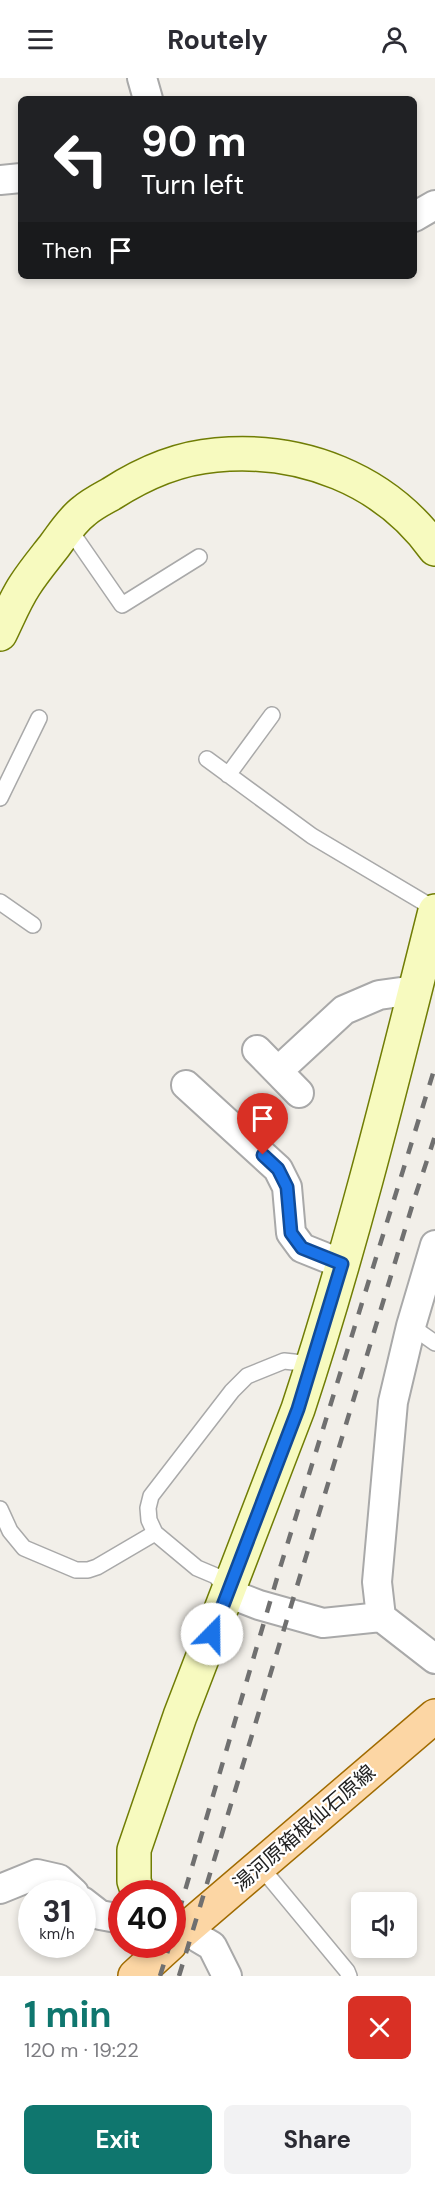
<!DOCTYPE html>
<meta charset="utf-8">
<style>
body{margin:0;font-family:"DM Sans","Noto Sans JP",sans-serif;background:#f2f2f3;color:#2b2b33;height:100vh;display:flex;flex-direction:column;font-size:22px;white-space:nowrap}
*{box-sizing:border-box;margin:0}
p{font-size:20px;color:#7c7c81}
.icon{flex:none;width:33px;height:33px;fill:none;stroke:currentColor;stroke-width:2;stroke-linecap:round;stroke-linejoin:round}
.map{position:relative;height:1898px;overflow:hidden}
.drawer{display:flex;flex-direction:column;background:#fff;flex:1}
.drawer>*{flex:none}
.banner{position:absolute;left:18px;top:18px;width:399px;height:183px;border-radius:9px;box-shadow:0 3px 9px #0003;background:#202124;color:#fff;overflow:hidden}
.fabs{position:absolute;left:351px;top:1814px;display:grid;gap:12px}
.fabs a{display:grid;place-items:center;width:66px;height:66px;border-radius:9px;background:#fff;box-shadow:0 3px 9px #0003;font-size:30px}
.speed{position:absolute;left:18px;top:1802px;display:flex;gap:12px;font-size:30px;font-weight:700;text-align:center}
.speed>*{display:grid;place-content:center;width:78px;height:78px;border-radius:50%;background:#fff;box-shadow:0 3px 9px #0003;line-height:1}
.speed small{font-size:15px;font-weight:400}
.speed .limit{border:9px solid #d22;background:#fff;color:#111}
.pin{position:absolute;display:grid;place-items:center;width:51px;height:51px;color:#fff;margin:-62px -26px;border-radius:50% 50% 50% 0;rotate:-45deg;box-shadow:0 0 6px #0007}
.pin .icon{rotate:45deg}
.me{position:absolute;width:66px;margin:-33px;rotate:22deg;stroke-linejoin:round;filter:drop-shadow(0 0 4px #0008)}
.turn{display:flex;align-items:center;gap:21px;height:126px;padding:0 24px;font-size:27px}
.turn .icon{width:78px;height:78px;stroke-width:2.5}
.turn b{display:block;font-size:42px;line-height:51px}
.then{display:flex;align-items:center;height:57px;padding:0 24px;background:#0003;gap:12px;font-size:22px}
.round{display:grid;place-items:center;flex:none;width:63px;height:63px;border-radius:9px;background:#f2f2f3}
.overview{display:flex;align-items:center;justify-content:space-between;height:102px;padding:0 24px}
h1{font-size:36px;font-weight:700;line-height:45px;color:#0f766e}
.primary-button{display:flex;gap:12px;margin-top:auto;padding:12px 24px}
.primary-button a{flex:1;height:69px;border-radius:9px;background:#0f766e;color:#fff;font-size:24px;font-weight:700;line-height:69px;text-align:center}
.primary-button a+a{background:#f2f2f3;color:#2b2b33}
header{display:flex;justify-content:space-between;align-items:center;height:78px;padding:0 24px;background:#fff;font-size:27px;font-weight:700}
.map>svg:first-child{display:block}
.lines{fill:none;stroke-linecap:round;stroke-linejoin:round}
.lane-casing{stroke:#a9a9a9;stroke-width:18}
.street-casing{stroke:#a9a9a9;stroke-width:32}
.secondary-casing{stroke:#707d05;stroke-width:36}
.primary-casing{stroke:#a06b00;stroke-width:36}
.lane{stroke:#fff;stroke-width:15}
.street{stroke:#fff;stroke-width:28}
.secondary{stroke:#f7fabf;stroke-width:33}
.primary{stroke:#fcd6a4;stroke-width:33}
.rail{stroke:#707070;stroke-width:4.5;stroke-dasharray:12 12;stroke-linecap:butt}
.route-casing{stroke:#114b97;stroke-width:15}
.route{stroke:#1a73e8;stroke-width:10}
.labels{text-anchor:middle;stroke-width:4.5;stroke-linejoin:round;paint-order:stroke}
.street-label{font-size:20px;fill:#222;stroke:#fff}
</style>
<header><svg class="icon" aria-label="menu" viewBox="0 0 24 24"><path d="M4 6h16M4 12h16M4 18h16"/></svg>Routely<svg class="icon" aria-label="person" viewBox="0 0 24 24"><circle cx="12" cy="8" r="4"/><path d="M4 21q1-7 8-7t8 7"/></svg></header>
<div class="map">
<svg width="435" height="1898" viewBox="0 0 435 1898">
<rect width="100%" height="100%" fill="#f2efe9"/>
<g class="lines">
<!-- lane casing -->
<g class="lane-casing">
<path id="lane" d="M 68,449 L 122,527 L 199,479
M 207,681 L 312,758 L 435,831
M 228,697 L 272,637
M 0,720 L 39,640
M 0,824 L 33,847
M 411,1248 L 435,1265
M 0,1431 L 10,1453 L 24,1470 L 76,1492 L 88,1492 L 97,1489 L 155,1455
M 228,1515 L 216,1498 L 197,1490 L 155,1455 L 149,1442 L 148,1430 L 151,1418 L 232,1313 L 247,1298 L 284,1283 L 312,1286
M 260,1788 L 347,1893 L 349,1898"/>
</g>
<!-- street casing -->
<g class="street-casing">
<path id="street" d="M 142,0 L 148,21
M 0,102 L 21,100
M 414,139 L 435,127
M 257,972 L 299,1015
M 278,993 L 344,932 L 379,917 L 415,912
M 186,1007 L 278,1091 L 287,1109 L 291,1155 L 302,1170 L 342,1186
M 228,1515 L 259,1527 L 323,1545 L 381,1539 L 435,1581
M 381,1539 L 377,1504 L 393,1324 L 411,1248 L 435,1167
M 0,1811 L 37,1796 L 59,1801 L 74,1815
M 82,1823 L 100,1837 L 122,1841
M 185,1852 L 212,1868 L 227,1898"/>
</g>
<!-- secondary casing -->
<g class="secondary-casing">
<path id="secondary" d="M 0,556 C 8,540 15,522 25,507 C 34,493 45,480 55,467 C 64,455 72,442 84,433 C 92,426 102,421 111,416 C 142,396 179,380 216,377 C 301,369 385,401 435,471
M 138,1815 L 134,1803 L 134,1772 L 180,1638 L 298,1331 C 352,1168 393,1000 435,833"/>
</g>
<!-- primary casing -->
<g class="primary-casing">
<path id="primary" d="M 172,1863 L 435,1638
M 135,1898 L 170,1866"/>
</g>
<!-- lane -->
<use href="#lane" class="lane"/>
<!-- street -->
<use href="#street" class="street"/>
<!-- secondary -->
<use href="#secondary" class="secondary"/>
<!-- primary -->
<use href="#primary" class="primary"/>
<!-- rail -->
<path class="rail" d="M 172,1857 L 280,1490 L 435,989
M 160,1898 L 170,1866
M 179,1898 L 413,1125 L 435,1058"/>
</g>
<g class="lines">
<!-- route casing -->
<g class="route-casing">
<path id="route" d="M 212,1556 L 298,1331 L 342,1186 L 302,1170 L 291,1155 L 287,1109 L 278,1091 L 263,1077"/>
</g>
<!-- route -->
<use href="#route" class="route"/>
</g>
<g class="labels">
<!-- street labels -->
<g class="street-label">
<text transform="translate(304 1750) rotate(-41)" y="7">湯河原箱根仙石原線</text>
</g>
</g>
</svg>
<div class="fabs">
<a><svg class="icon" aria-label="sound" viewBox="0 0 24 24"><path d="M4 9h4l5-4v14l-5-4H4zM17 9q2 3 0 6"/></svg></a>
</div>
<div class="speed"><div>31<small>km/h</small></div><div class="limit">40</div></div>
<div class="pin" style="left:263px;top:1077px;background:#d93025"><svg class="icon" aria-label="arrive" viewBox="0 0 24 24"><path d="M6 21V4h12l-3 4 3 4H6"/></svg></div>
<svg class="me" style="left:212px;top:1556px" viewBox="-20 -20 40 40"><circle r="19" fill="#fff"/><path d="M0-13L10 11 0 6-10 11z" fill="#1a73e8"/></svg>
<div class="banner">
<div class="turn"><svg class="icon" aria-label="left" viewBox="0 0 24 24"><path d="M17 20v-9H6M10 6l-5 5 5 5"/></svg><div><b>90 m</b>Turn left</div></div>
<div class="then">Then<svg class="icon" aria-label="arrive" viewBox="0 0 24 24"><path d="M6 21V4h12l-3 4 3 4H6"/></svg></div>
</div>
</div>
<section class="drawer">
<div class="overview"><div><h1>1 min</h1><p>120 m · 19:22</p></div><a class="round" style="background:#d93025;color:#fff"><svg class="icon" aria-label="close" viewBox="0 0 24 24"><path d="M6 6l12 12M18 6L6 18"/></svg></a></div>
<div class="primary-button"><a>Exit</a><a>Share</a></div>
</section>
